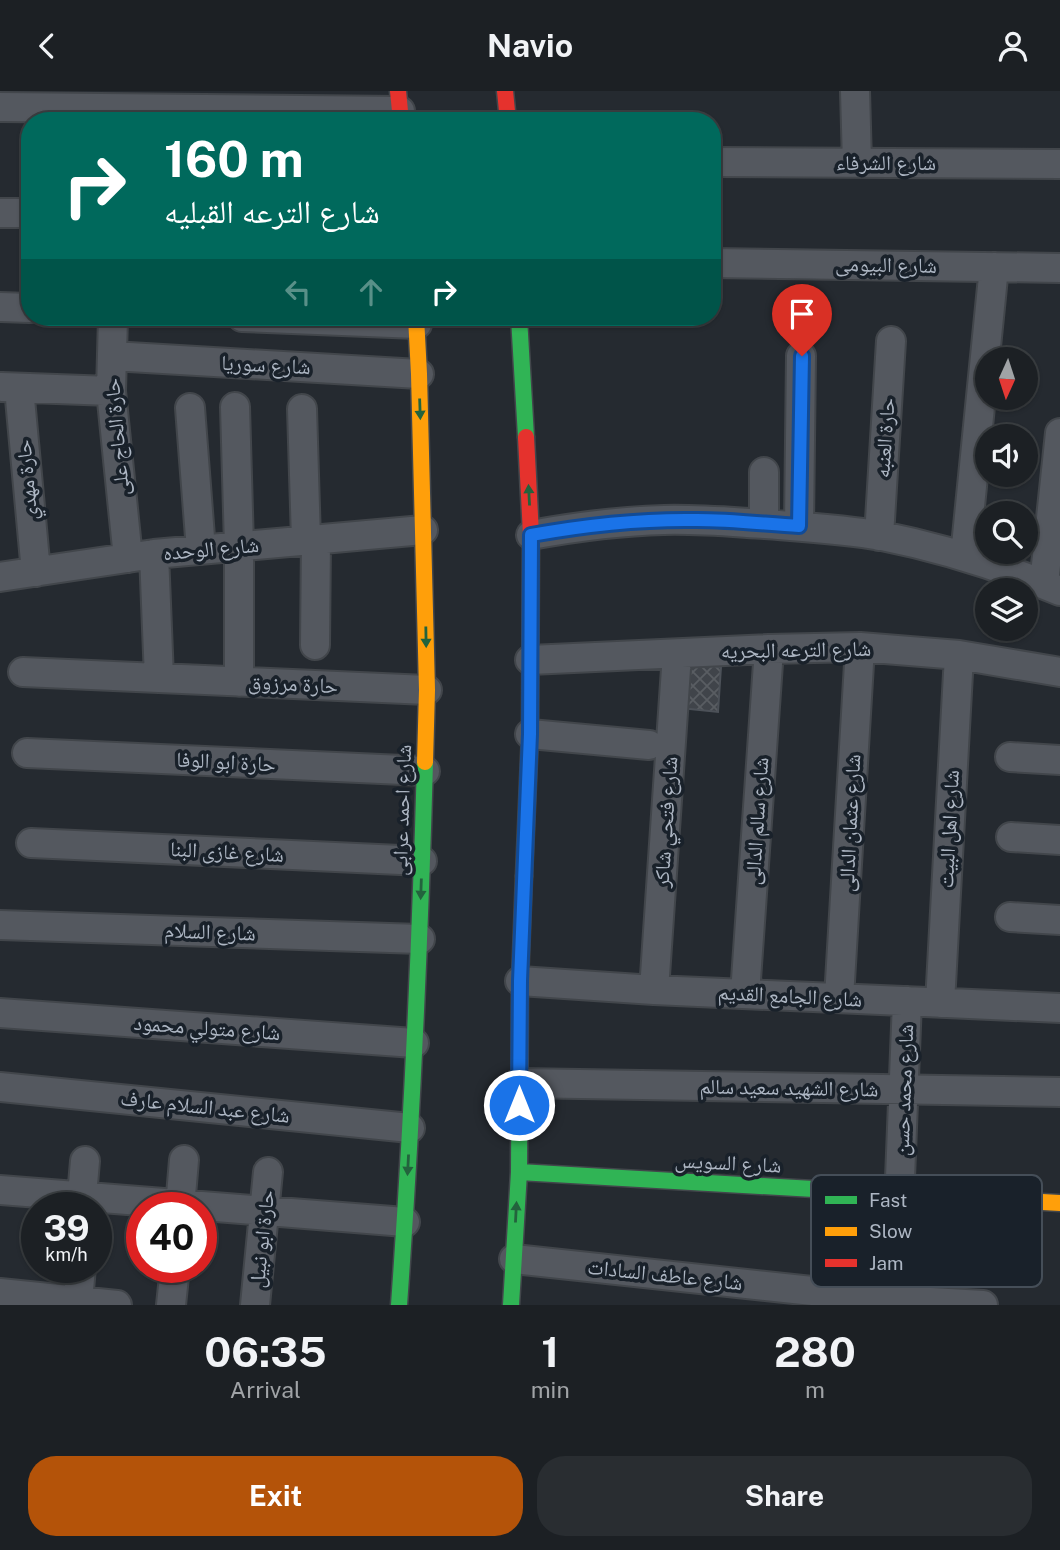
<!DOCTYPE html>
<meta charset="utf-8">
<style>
body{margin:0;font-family:"Public Sans","Noto Naskh Arabic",sans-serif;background:#292d31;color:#f1f3f6;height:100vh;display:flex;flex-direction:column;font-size:26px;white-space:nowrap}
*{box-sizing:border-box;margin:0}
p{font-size:23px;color:#a0a3a6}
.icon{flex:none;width:38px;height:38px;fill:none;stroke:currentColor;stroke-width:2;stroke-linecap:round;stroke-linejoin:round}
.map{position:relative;height:1214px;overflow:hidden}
.details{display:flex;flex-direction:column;background:#1c2024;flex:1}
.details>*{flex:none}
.top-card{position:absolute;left:21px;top:21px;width:700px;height:214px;border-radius:28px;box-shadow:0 2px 5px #0004,0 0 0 2px #3a3e41;background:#00695c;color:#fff;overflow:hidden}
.needle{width:46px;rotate:183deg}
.buttons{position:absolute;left:975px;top:256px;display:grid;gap:14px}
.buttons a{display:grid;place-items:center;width:63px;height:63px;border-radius:50%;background:#1c2024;box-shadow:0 2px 5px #0004,0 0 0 2px #3a3e41;font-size:35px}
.speed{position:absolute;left:21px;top:1101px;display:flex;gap:14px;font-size:35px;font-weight:700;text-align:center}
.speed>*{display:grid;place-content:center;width:91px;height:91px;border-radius:50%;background:#1c2024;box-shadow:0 2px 5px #0004,0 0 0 2px #3a3e41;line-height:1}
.speed small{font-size:18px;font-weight:400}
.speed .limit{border:10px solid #d22;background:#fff;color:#111}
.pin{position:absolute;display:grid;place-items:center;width:60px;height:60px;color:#fff;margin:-72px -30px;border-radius:50% 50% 50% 0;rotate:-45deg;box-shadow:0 0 7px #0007}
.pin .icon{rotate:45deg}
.me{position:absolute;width:77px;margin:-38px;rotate:0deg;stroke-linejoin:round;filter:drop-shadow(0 0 5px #0008)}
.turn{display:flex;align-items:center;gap:24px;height:147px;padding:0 28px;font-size:32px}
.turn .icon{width:91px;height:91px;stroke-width:2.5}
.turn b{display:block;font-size:49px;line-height:60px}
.lanes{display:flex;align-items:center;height:66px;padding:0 28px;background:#0003;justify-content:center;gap:35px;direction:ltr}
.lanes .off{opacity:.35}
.eta{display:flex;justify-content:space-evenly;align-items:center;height:119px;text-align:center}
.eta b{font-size:42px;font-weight:700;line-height:49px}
.primary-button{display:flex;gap:14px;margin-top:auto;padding:14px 28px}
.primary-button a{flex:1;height:80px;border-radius:28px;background:#b45309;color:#fff;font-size:28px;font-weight:700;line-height:80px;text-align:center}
.primary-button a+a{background:#292d31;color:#f1f3f6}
header{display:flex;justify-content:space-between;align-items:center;height:91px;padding:0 28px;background:#1c2024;font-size:32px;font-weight:700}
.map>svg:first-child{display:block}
.building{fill:url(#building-cross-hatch);stroke:#4c5158;stroke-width:2}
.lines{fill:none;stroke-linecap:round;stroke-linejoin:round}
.street-casing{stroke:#42464b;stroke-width:32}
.fast-casing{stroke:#42464b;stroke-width:19}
.slow-casing{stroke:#42464b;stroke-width:19}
.jam-casing{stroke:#42464b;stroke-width:19}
.street{stroke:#54585f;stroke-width:28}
.fast{stroke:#30b455;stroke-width:16}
.slow{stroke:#ff9f0a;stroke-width:16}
.jam{stroke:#e5322d;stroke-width:16}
.oneway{fill:#23633d}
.route-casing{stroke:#114b97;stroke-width:18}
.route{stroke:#1a73e8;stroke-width:12}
.labels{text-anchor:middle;stroke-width:7;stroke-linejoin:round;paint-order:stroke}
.street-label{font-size:21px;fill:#adb6c3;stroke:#19212a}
.key{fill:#19212a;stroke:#454e58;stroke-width:2}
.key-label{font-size:19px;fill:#adb6c3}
</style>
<header><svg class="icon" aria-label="back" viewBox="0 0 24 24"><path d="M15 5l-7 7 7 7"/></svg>Navio<svg class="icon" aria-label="person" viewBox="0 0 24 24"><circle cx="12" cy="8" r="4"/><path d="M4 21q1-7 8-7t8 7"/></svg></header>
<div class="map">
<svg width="1060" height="1214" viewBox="0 0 1060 1214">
<defs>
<pattern id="building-cross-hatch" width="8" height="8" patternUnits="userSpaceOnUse" patternTransform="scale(1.75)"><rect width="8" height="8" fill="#40444a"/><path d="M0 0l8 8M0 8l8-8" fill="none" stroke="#595d62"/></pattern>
</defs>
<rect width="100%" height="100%" fill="#252a30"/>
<!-- building -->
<path class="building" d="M 685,573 L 721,576 L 718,621 L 681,617 Z"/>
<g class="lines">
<!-- street casing -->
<g class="street-casing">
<path id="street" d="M 855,0 L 857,72
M 0,16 L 400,20
M 712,71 L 1060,73
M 0,122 L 30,122
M 712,172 L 1060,177
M 0,216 L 30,217
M 113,226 L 111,300 L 128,467
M 242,226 L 417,233
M 112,265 L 419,283
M 2,296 L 111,300
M 19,297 L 36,481
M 235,316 L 239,455 L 239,591
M 190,317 L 201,459
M 302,318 L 306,449
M 764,433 L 764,381
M 799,435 L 801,265
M 531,444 C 575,436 619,430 664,429 C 697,428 731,431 765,433 C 804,436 843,438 882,445 C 943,457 1002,476 1060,500
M 879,445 L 891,250
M 965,465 L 994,176
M 0,486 L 154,463 L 423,439
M 1044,493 L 1060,342
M 315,554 L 316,448
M 530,569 L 769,558 L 860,556 L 959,564 L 1060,581
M 23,581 L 159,587 L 154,463
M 159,587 L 427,599
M 530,643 L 649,654
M 27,662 L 425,680
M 1010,666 L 1060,669
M 1011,746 L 1060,749
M 31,752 L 422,770
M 1010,826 L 1060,829
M 0,834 L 420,848
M 520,890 L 654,899 L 1060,917
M 654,899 L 677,563
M 745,903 L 769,558
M 839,907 L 860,556
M 940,912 L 959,564
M 0,922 L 414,952
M 519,992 L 1060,1001
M 0,996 L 410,1037
M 0,1099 L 405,1131
M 82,1105 L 85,1070
M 180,1116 L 184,1069
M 514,1168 L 896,1209 L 983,1214
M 0,1202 L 117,1214
M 78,1210 L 81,1176
M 171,1214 L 175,1176
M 255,1214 L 268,1081
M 895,1214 L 907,910"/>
</g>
<!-- fast casing -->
<g class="fast-casing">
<path id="fast" d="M 519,226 L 526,346
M 519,1081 L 952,1106
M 399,1214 C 412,1033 420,852 425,671
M 511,1214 L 519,1081 L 520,890 L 524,785"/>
</g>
<!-- slow casing -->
<g class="slow-casing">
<path id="slow" d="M 416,226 L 419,283 L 427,599 L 425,671
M 952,1106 L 1060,1112"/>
</g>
<!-- jam casing -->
<g class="jam-casing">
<path id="jam" d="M 398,0 L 401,30
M 505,0 L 508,30
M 524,785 L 530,643 L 531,444 L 526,346"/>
</g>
<!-- street -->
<use href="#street" class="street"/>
<!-- fast -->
<use href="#fast" class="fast"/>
<!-- slow -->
<use href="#slow" class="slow"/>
<!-- jam -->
<use href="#jam" class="jam"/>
</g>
<!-- one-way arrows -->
<defs><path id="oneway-solid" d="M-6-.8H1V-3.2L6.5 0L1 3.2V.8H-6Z" transform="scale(1.75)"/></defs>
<g class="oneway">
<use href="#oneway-solid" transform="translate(420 318) rotate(88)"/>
<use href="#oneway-solid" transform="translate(529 404) rotate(-93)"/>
<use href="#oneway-solid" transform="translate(426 546) rotate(89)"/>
<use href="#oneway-solid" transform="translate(421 798) rotate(92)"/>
<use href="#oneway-solid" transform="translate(408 1074) rotate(93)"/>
<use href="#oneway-solid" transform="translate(516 1121) rotate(-87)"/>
</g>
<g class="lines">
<!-- route casing -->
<g class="route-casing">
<path id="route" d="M 519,1014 L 520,890 L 530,643 L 531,444 C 586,434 641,428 697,429 C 731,429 765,433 799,435 L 802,265"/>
</g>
<!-- route -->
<use href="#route" class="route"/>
</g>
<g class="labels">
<!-- street labels -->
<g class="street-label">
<text x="886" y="79">شارع الشرفاء</text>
<text transform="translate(886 174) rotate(1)" y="7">شارع البيومى</text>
<text transform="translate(266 274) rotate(3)" y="7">شارع سوريا</text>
<text transform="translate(117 346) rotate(-95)" y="7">حارة الحاج على</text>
<text transform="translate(885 347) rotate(-86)" y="7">حارة العنبه</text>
<text transform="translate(27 389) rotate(-95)" y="7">حارة مهدي</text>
<text transform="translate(211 458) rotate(-5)" y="7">شارع الوحده</text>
<text transform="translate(796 559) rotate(-1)" y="7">شارع الترعه البحريه</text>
<text transform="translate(293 593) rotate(3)" y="7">حارة مرزوق</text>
<text transform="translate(226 671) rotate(3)" y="7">حارة ابو الوفا</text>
<text transform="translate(402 719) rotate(-88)" y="7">شارع احمد عرابى</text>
<text transform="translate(757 730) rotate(-86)" y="7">شارع سالم الدالى</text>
<text transform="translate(666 731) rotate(-86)" y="7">شارع فتحي شاكر</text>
<text transform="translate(850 732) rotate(-87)" y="7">شارع عثمان الدالى</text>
<text transform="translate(949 738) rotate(-87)" y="7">شارع اهل البيت</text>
<text transform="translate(227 761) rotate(3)" y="7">شارع غازى البنا</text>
<text transform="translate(210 841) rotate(2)" y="7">شارع السلام</text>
<text transform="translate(790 905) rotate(3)" y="7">شارع الجامع القديم</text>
<text transform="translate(207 937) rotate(4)" y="7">شارع متولي محمود</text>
<text transform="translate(789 997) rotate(1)" y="7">شارع الشهيد سعيد سالم</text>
<text transform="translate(904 999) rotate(-88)" y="7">شارع محمد حسن</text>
<text transform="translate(205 1016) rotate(6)" y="7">شارع عبد السلام عارف</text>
<text transform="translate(728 1072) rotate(3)" y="7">شارع السويس</text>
<text transform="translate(262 1148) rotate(-84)" y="7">حارة ابو نبيل</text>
<text transform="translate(665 1184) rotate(6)" y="7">شارع عاطف السادات</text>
</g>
</g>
<!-- legend -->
<rect x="811" y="1084" width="231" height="112" rx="10" class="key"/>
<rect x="825" y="1105" width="32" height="8" fill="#30b455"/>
<rect x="825" y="1136" width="32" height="9" fill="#ff9f0a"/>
<rect x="825" y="1168" width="32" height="8" fill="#e5322d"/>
<g class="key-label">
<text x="869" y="1116">Fast</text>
<text x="869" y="1147">Slow</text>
<text x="869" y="1179">Jam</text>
</g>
</svg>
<div class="buttons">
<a><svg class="needle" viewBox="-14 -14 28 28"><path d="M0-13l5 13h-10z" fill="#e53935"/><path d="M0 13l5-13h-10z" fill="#a0a3a6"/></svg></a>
<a><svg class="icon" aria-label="sound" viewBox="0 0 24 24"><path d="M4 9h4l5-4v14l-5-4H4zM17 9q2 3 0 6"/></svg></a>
<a><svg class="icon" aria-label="search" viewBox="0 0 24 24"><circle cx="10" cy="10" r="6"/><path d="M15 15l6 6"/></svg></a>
<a><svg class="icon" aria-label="layers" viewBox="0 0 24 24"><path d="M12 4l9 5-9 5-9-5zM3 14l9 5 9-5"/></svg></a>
</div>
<div class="speed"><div>39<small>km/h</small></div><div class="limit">40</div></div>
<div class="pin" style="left:802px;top:265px;background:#d93025"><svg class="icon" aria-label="arrive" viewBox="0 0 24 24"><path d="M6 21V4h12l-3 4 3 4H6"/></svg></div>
<svg class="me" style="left:519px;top:1014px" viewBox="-20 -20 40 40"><circle r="17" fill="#1a73e8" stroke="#fff" stroke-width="3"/><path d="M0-11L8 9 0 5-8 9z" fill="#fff"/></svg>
<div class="top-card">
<div class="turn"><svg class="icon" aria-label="right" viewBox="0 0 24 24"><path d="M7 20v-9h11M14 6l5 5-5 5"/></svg><div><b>160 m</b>شارع الترعه القبليه</div></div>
<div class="lanes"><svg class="icon off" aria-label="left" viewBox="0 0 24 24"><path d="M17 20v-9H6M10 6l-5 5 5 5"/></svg><svg class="icon off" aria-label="ahead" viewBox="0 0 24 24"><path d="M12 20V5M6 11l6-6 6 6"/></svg><svg class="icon" aria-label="right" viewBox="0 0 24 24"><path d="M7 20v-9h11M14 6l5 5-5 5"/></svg></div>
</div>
</div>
<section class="details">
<div class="eta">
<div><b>06:35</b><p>Arrival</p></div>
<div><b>1</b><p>min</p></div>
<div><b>280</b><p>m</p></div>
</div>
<div class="primary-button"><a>Exit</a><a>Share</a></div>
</section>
